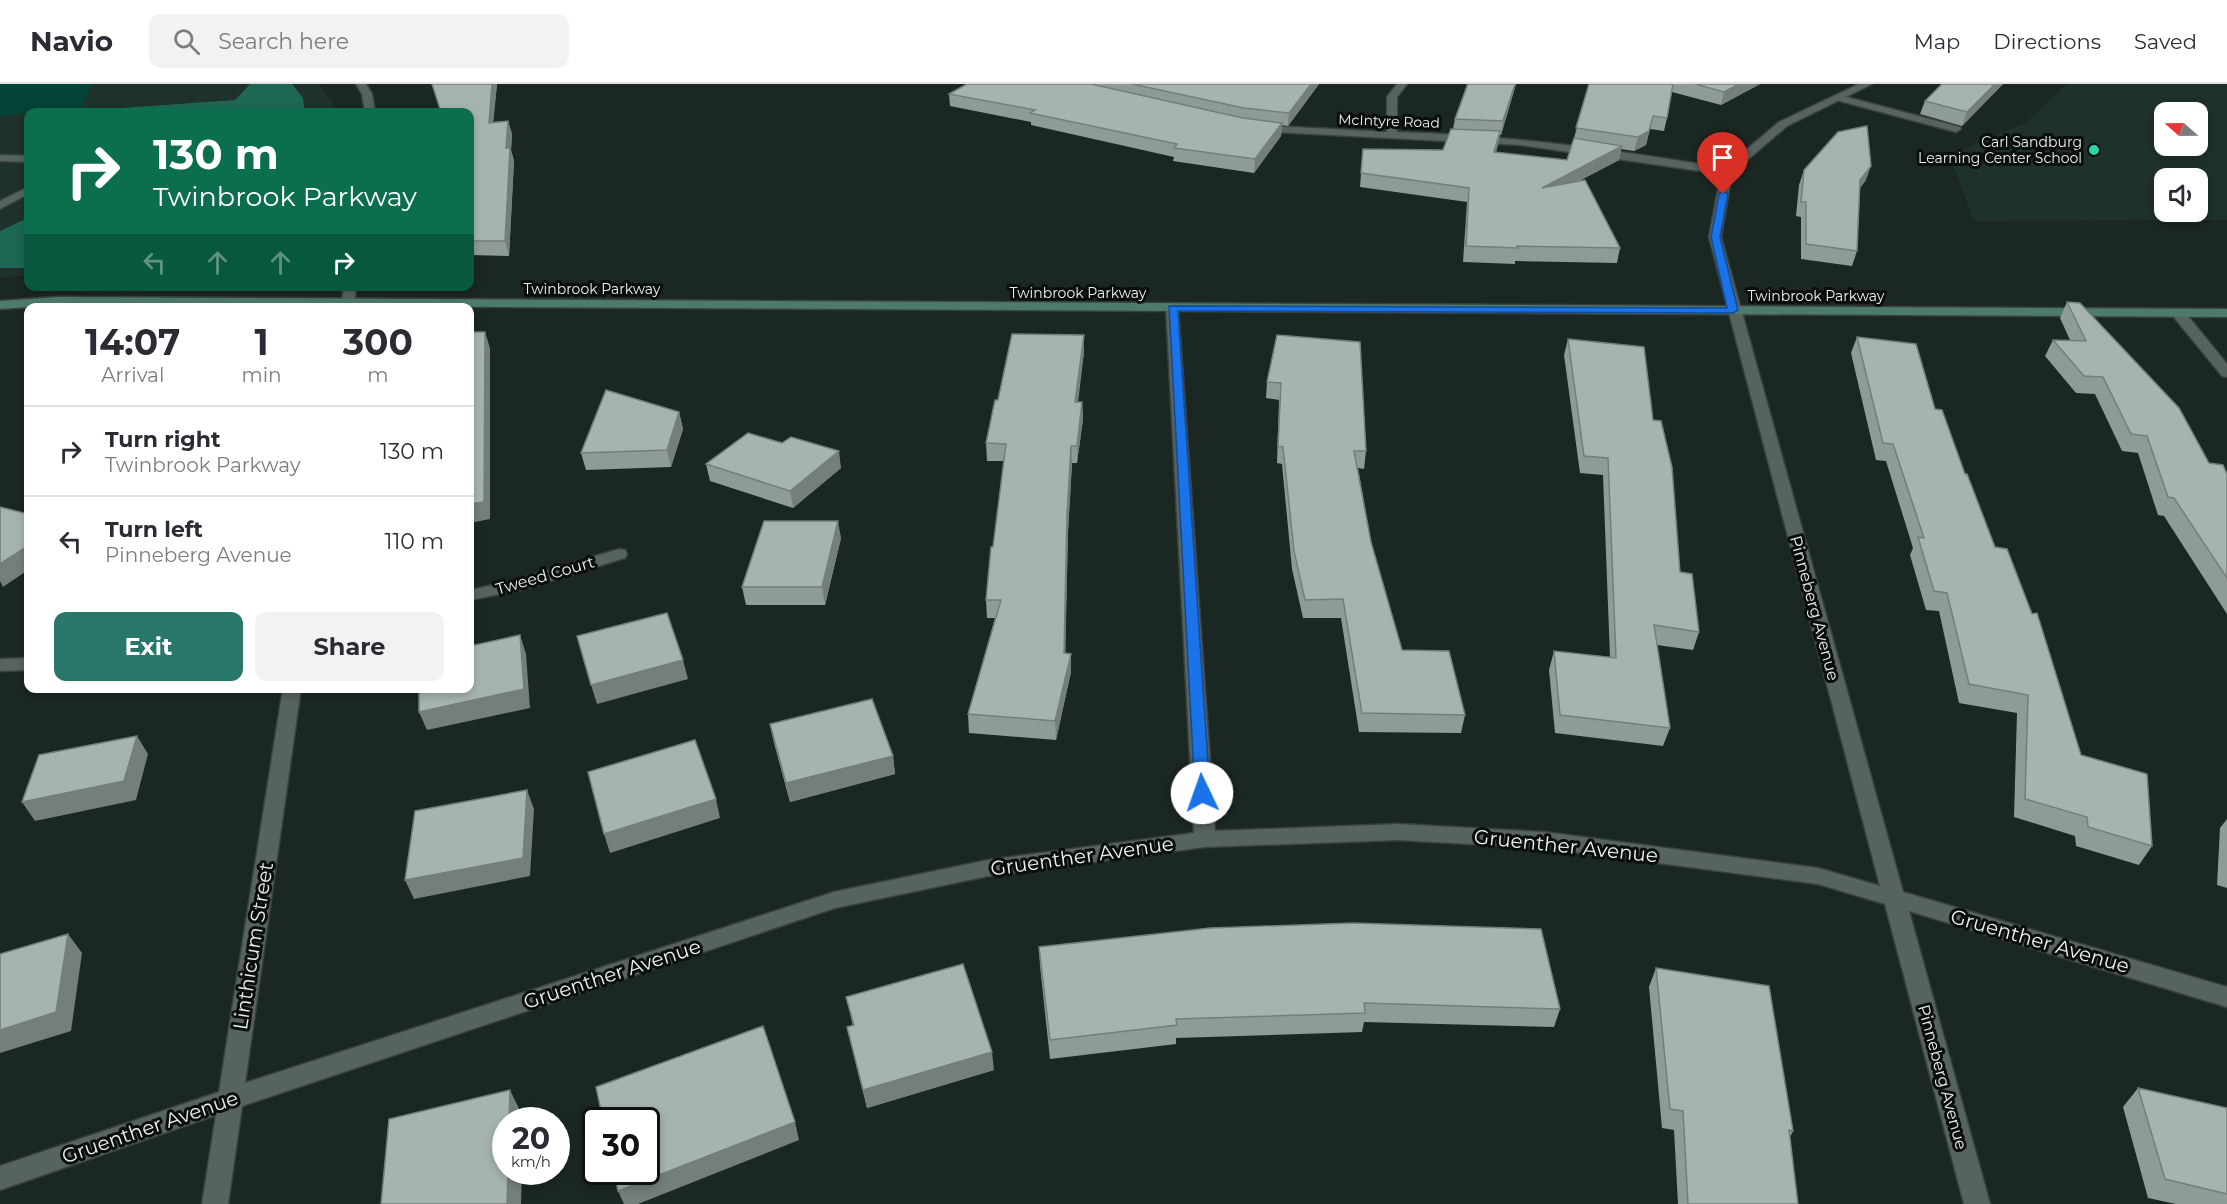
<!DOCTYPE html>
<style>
body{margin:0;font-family:Montserrat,sans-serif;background:#f2f2f3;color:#2b2b33;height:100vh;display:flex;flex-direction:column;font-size:22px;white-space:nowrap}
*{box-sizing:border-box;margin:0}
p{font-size:20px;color:#7c7c81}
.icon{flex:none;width:33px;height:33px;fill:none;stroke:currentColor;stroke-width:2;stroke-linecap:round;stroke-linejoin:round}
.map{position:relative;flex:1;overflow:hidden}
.side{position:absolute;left:24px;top:219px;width:450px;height:390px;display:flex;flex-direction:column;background:#fff;border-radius:12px;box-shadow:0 3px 9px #0003}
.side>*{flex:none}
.guide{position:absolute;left:24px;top:24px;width:450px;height:183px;border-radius:12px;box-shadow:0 3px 9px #0003;background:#0b6e4f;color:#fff;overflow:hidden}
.needle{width:39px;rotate:290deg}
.fabs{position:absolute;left:2154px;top:18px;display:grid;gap:12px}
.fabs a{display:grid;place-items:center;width:54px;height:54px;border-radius:12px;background:#fff;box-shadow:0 3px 9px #0003;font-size:30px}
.speed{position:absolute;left:492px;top:1023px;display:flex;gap:12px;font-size:30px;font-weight:700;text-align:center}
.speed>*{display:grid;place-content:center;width:78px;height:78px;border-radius:50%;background:#fff;box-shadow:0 3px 9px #0003;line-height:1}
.speed small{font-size:15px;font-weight:400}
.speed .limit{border:3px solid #111;border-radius:9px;background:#fff;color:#111}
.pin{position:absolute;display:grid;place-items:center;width:51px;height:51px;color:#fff;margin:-62px -26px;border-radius:50% 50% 50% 0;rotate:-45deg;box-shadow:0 0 6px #0007}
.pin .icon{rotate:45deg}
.me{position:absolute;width:66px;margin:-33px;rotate:357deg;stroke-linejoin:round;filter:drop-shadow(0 0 4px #0008)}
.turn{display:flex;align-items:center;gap:21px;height:126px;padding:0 30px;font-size:27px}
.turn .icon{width:78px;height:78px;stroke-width:2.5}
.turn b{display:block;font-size:42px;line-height:51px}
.lanes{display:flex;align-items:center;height:57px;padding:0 30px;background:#0003;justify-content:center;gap:30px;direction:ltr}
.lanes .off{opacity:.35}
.eta{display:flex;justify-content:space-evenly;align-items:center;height:102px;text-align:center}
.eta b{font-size:36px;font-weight:700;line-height:42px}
.primary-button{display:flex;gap:12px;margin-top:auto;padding:12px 30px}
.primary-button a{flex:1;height:69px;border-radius:12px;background:#29776a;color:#fff;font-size:24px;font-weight:700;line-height:69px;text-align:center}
.primary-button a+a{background:#f2f2f3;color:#2b2b33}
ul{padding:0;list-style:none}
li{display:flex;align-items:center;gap:18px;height:90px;padding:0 30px;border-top:2px solid #e1e1e2}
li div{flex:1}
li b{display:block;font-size:22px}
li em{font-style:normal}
header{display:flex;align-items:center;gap:36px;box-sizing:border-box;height:84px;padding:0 30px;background:#fff;border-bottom:2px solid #e1e1e2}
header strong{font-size:28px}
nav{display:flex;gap:33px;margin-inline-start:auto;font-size:21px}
.search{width:420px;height:54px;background:#f2f2f3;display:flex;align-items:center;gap:15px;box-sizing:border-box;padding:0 21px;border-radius:12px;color:#7c7c81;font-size:22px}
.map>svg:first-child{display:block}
.built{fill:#1e312b;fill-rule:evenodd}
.green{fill:#034436}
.forest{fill:#1e6754}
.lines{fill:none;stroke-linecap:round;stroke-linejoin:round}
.lane-casing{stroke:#38413e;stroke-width:3}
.street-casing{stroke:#38413e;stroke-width:3}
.secondary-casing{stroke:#38413e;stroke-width:3}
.lane{fill:#56635e;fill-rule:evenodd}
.street{fill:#56635e;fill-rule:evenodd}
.secondary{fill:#4c7b6e;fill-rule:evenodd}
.wall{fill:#8f9b96}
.shaded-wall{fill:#747e7a}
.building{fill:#a6b4af;stroke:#747e7a;stroke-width:1.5}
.route{fill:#1a73e8;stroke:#114b97;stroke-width:1.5}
.poi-dot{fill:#27d5ad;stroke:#090e0d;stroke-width:2}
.labels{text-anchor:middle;stroke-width:6;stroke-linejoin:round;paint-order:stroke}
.far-street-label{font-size:14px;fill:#eaf1ee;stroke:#090e0d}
.far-poi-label{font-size:14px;fill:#eaf1ee;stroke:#090e0d;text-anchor:end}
.street-label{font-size:16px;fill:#eaf1ee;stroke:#090e0d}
.near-street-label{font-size:20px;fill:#eaf1ee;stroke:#090e0d}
</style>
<header>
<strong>Navio</strong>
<div class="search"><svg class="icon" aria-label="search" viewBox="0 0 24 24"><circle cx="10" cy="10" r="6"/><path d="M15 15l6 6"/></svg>Search here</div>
<nav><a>Map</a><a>Directions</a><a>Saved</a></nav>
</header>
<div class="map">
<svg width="2227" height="1120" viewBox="0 0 2227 1120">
<rect width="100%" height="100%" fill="#1b2723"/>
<!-- built -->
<path class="built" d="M 0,0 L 319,0 L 333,19 L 331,28 L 28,28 L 28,192 L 0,193 Z
M 2067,0 L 2227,0 L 2227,136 L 1974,137 L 1949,71 L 2027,38 ZM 2164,28 L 2198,28 L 2198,62 L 2164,62 ZM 2164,94 L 2198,94 L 2198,128 L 2164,128 Z"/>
<!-- green -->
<path class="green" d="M 0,0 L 92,0 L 82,23 L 0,32 Z"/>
<!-- forest -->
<path class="forest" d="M 250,0 L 292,0 L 303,14 L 305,28 L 84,28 L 121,24 L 235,16 Z
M 28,134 L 28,184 L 0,184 L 0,147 Z"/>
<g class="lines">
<!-- lane casing -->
<g class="lane-casing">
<path id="lane" d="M 1839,11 L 1960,43 L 1961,45 L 1956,48 L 1836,16 L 1836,12 Z
M 0,71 L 28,72 L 28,78 L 0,77 Z
M 28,103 L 28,110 L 0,125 L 0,117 Z"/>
</g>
<!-- street casing -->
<g class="street-casing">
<path id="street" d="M 356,0 L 366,0 L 372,10 L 375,28 L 365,28 L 362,10 Z
M 1397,0 L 1407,0 L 1397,13 L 1397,48 C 1508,51 1616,66 1725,84 L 1779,38 L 1859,0 L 1872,0 L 1787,42 L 1732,89 L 1721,153 L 1903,808 L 2227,903 L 2227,923 L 1909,827 L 1990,1120 L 1964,1120 L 1885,820 L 1818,800 L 1544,764 L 1398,756 L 1205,763 L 988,792 L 835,824 L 242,1022 L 228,1120 L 202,1120 L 216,1031 L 0,1106 L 0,1082 L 219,1008 L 283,604 L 301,604 L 245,999 L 834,808 L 988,776 L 1194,749 L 1166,224 L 1172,220 L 1178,224 L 1215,747 L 1398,740 L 1544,748 L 1818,784 L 1880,802 L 1709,153 L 1721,90 L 1521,61 L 1258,47 L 1253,44 L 1258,41 L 1387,48 L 1387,13 Z
M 344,202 L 356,202 L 354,224 L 341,224 Z
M 2178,225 L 2183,226 L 2227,280 L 2227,293 L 2222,292 L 2173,232 L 2171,229 Z
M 619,465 L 625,466 L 627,470 L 625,474 L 517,507 L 470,516 L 470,506 L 508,498 Z
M 28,574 L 28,586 L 0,587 L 0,575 Z"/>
</g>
<!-- secondary casing -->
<g class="secondary-casing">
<path id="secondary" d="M 57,213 L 2227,225 L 2227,233 L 347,222 L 57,221 L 0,225 L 0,217 Z"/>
</g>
<!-- lane -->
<use href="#lane" class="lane"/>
<!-- street -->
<use href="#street" class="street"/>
<!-- secondary -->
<use href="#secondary" class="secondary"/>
</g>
<!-- wall -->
<path class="wall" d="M 432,0 L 497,0 L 493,38 L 508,37 L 512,50 L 511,66 L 514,77 L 509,172 L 470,171 L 470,28 Z
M 967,0 L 1319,0 L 1288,42 L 1282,41 L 1281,52 L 1254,89 L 1173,77 L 1174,73 L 1031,41 L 1031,38 L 950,22 L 949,10 Z
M 1467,0 L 1516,0 L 1501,51 L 1500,51 L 1496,68 L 1567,76 L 1574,54 L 1589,0 L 1760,0 L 1721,21 L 1672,8 L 1667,34 L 1664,47 L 1650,45 L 1646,61 L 1634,67 L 1621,65 L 1619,76 L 1579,97 L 1620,164 L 1617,179 L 1515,177 L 1515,180 L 1463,178 L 1467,118 L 1360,103 L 1363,65 L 1443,66 L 1453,45 L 1455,35 Z
M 2003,0 L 1962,42 L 1920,30 L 1925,17 Z
M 1804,86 L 1866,96 L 1860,104 L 1857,167 L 1852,182 L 1801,175 L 1801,133 L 1796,132 L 1799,101 Z
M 2067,218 L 2209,379 L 2227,390 L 2227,530 L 2164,432 L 2158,431 L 2138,369 L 2122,367 L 2095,310 L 2076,309 L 2045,272 L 2053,256 L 2070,256 L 2060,234 Z
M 1084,251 L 1084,268 L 1078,318 L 1082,318 L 1083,335 L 1077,379 L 1072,379 L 1068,448 L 1065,569 L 1071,588 L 1056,656 L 969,649 L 968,630 L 995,534 L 987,534 L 986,516 L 1004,377 L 987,377 L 986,359 L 998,316 Z
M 1277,251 L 1366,367 L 1364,385 L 1358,384 L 1371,458 L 1402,566 L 1465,631 L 1461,649 L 1359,648 L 1341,534 L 1303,534 L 1292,485 L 1282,380 L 1277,379 L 1279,316 L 1266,314 L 1267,298 Z
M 1857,253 L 1935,325 L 1965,390 L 2081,671 L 2152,762 L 2139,781 L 2076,762 L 2075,752 L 2014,733 L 2017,629 L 1959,619 L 1939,527 L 1926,526 L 1910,471 L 1913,464 L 1886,377 L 1876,376 L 1851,269 Z
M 1568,255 L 1653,336 L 1680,488 L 1699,548 L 1693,566 L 1657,561 L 1670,644 L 1663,662 L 1555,649 L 1549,586 L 1554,567 L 1610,573 L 1603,391 L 1580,389 L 1564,271 Z
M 679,328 L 683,345 L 671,383 L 586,386 L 581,369 Z
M 706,380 L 841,384 L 793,424 L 710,397 Z
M 841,454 L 825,521 L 746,521 L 742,503 Z
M 770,640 L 893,672 L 895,690 L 790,718 L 774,659 Z
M 2227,735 L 2227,804 L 2217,801 L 2220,744 Z
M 1039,863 L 1560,925 L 1554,943 L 1364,938 L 1362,948 L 1176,954 L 1176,960 L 1050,975 L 1040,882 Z
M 1656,884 L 1793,1047 L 1790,1053 L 1798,1120 L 1678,1120 L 1674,1046 L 1662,1044 L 1649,903 Z
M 846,913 L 994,986 L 867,1024 L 847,943 L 853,942 Z
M 2138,1004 L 2227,1024 L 2227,1120 L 2176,1120 L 2148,1114 L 2123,1023 Z"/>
<!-- shaded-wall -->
<path class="shaded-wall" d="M 492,0 L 497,0 L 492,52 L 489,39 Z
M 1311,0 L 1319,0 L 1288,42 L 1289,29 Z
M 1515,0 L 1516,0 L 1501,51 L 1503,37 Z
M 1739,0 L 1760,0 L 1721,21 L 1724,8 Z
M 1995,0 L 2003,0 L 1962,42 L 1967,28 Z
M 508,37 L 512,50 L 511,66 L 514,77 L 509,172 L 505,157 L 506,64 Z
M 1282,39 L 1281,52 L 1254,89 L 1255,75 Z
M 1500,47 L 1498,61 L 1492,82 L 1494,68 Z
M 1649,47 L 1646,61 L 1634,67 L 1638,53 Z
M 1622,62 L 1619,76 L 1539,118 L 1542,104 Z
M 1871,82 L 1866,96 L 1855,110 L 1860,96 Z
M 485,248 L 490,264 L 490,435 L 470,439 L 470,420 Z
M 1084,251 L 1084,268 L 1075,335 L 1075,318 Z
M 1082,318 L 1083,335 L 1077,379 L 1077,362 Z
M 679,328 L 683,345 L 671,383 L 667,366 Z
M 1071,362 L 1072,379 L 1068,448 L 1065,587 L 1064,569 L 1067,430 Z
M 839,367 L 841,384 L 793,424 L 790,407 Z
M 838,437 L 841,454 L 825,521 L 822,503 Z
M 28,462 L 28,486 L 3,503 L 0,497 L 0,480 Z
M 520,551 L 526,570 L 530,624 L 427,646 L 419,628 Z
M 1071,570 L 1071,588 L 1056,656 L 1055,637 Z
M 683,576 L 688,595 L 597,620 L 591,601 Z
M 137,652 L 148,670 L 136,716 L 35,737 L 22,718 Z
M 893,672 L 895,690 L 790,718 L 786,699 Z
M 527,706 L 534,725 L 530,792 L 414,815 L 405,796 Z
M 716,715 L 720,734 L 610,769 L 604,750 Z
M 68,850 L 82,869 L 71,947 L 0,969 L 0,946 Z
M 992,968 L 994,986 L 867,1024 L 863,1006 Z
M 510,1006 L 523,1033 L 523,1036 L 509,1036 Z
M 795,1038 L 799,1056 L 638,1120 L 624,1120 L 618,1107 Z
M 508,1088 L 522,1088 L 521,1120 L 507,1120 Z"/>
<!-- building -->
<path class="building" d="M 432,0 L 492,0 L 489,39 L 508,37 L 506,64 L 510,64 L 505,157 L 470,157 L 470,28 L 441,28 Z
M 967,0 L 1091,0 L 1243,34 L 1282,39 L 1255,75 L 1174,64 L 1177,60 L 1030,29 L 1035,26 L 949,10 Z
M 1132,0 L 1311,0 L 1289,29 L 1244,24 Z
M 1468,0 L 1515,0 L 1503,37 L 1455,35 Z
M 1589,0 L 1673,0 L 1667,34 L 1653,32 L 1649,47 L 1638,53 L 1576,44 Z
M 1695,0 L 1739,0 L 1724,8 Z
M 1942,0 L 1995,0 L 1967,28 L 1925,17 Z
M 1867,42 L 1871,82 L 1860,96 L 1857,167 L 1806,160 L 1806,118 L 1801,118 L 1804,86 L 1838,48 Z
M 1451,45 L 1500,47 L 1494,68 L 1567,76 L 1574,54 L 1622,62 L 1542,104 L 1585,96 L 1620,164 L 1517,162 L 1518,164 L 1466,162 L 1469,104 L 1361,89 L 1363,65 L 1443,66 Z
M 2067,218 L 2080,219 L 2179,324 L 2209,379 L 2223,381 L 2227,390 L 2227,494 L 2174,414 L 2168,413 L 2147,352 L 2131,350 L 2103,293 L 2084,292 L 2053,256 L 2086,257 Z
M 470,248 L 485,248 L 484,418 L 470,420 Z
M 1012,250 L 1084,251 L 1075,318 L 1082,318 L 1077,362 L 1071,362 L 1067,430 L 1064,569 L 1071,570 L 1055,637 L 968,630 L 1001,516 L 986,516 L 991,463 L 993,463 L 1006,360 L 986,359 L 995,316 L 998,316 Z
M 1277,251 L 1360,258 L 1366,367 L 1354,367 L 1371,458 L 1402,566 L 1449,567 L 1465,631 L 1362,629 L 1343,515 L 1305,516 L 1294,467 L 1283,363 L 1278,362 L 1281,299 L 1267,298 Z
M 1857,253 L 1916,260 L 1935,325 L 1942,326 L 1965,390 L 1967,390 L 1995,463 L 2007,465 L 2032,530 L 2037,529 L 2081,671 L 2147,690 L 2152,762 L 2088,743 L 2087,733 L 2025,715 L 2028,611 L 1969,600 L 1947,509 L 1934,507 L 1918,453 L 1924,454 L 1893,360 L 1883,359 Z
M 1568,255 L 1644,263 L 1653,336 L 1661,337 L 1672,383 L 1680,488 L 1692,490 L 1699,548 L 1654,541 L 1670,644 L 1560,631 L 1554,567 L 1616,574 L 1608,374 L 1584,372 Z
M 606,306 L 679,328 L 667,366 L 581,369 Z
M 748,349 L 782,359 L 791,353 L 839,367 L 790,407 L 706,380 Z
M 0,423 L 28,430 L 28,462 L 0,480 Z
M 764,437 L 838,437 L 822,503 L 742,503 Z
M 667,529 L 683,576 L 591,601 L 577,552 Z
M 520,551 L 524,605 L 419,628 L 419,604 L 470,604 L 470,562 Z
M 872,615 L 893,672 L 786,699 L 770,640 Z
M 137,652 L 124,697 L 22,718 L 39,671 Z
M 695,656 L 716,715 L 604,750 L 588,688 Z
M 527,706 L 523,774 L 405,796 L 415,727 Z
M 1353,839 L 1541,845 L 1560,925 L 1364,919 L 1365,929 L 1176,935 L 1177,941 L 1050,956 L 1039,863 L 1210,844 Z
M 68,850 L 56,928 L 0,946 L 0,870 Z
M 963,880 L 992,968 L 863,1006 L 847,943 L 854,941 L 846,913 Z
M 1656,884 L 1769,902 L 1793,1047 L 1789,1046 L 1798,1120 L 1688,1120 L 1683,1027 L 1670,1025 Z
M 763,942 L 795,1038 L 618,1107 L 614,1088 L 646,1088 L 646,1036 L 603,1036 L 596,1003 Z
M 2138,1004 L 2227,1024 L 2227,1110 L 2165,1095 Z
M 510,1006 L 509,1036 L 506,1036 L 506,1088 L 508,1088 L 507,1120 L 381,1120 L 389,1035 Z"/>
<!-- route -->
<path class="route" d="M 1723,107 L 1728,110 L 1720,153 L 1738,226 L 1733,229 L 1178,227 L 1210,709 L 1208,713 L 1197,713 L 1195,709 L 1169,222 L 1727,224 L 1711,153 L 1719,110 Z"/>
<!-- markers -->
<circle class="poi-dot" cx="2094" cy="66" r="6"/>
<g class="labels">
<!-- far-street labels -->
<g class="far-street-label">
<text transform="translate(1389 37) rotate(2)" y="5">McIntyre Road</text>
<text x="592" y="210">Twinbrook Parkway</text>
<text x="1078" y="214">Twinbrook Parkway</text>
<text x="1816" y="217">Twinbrook Parkway</text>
</g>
<!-- far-poi labels -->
<g class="far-poi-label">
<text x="2082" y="63">Carl Sandburg<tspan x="2082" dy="16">Learning Center School</tspan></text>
</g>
<!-- street labels -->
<g class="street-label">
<text transform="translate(545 491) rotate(-16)" y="6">Tweed Court</text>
<text transform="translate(1815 524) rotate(75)" y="6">Pinneberg Avenue</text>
<text transform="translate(1943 993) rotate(75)" y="6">Pinneberg Avenue</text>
</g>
<!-- near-street labels -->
<g class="near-street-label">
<text transform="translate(1566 762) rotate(6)" y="7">Gruenther Avenue</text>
<text transform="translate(1082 772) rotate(-8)" y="7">Gruenther Avenue</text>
<text transform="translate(2040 857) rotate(16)" y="7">Gruenther Avenue</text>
<text transform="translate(253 862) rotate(-81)" y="7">Linthicum Street</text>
<text transform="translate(612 890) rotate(-18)" y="7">Gruenther Avenue</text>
<text transform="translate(150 1043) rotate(-19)" y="7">Gruenther Avenue</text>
</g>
</g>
</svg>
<div class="fabs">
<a><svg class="needle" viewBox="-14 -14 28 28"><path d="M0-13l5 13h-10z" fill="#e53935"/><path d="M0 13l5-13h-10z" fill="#7c7c81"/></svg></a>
<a><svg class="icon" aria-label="sound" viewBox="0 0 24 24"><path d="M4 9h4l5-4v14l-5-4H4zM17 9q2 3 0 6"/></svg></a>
</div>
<div class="speed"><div>20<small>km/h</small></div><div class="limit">30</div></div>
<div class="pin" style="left:1723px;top:110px;background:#d93025"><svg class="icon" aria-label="arrive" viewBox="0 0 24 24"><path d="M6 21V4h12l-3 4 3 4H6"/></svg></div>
<svg class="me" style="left:1202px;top:709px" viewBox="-20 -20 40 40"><circle r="19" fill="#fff"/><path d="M0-13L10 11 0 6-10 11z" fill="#1a73e8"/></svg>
<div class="guide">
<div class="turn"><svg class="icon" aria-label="right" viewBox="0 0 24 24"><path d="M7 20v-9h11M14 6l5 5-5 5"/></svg><div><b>130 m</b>Twinbrook Parkway</div></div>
<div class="lanes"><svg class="icon off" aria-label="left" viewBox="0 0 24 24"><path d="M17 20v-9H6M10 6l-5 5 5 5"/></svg><svg class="icon off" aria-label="ahead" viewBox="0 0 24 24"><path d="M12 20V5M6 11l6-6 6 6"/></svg><svg class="icon off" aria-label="ahead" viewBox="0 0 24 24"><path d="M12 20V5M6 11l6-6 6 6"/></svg><svg class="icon" aria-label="right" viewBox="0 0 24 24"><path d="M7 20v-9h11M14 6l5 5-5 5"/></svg></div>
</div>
<section class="side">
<div class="eta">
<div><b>14:07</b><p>Arrival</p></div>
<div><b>1</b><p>min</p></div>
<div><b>300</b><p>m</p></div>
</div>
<ul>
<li><svg class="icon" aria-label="right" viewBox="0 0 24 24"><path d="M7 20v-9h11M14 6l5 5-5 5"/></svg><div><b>Turn right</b><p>Twinbrook Parkway</p></div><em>130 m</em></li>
<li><svg class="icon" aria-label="left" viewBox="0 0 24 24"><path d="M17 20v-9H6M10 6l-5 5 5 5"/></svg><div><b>Turn left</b><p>Pinneberg Avenue</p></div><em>110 m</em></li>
</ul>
<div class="primary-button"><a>Exit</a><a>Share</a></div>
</section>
</div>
